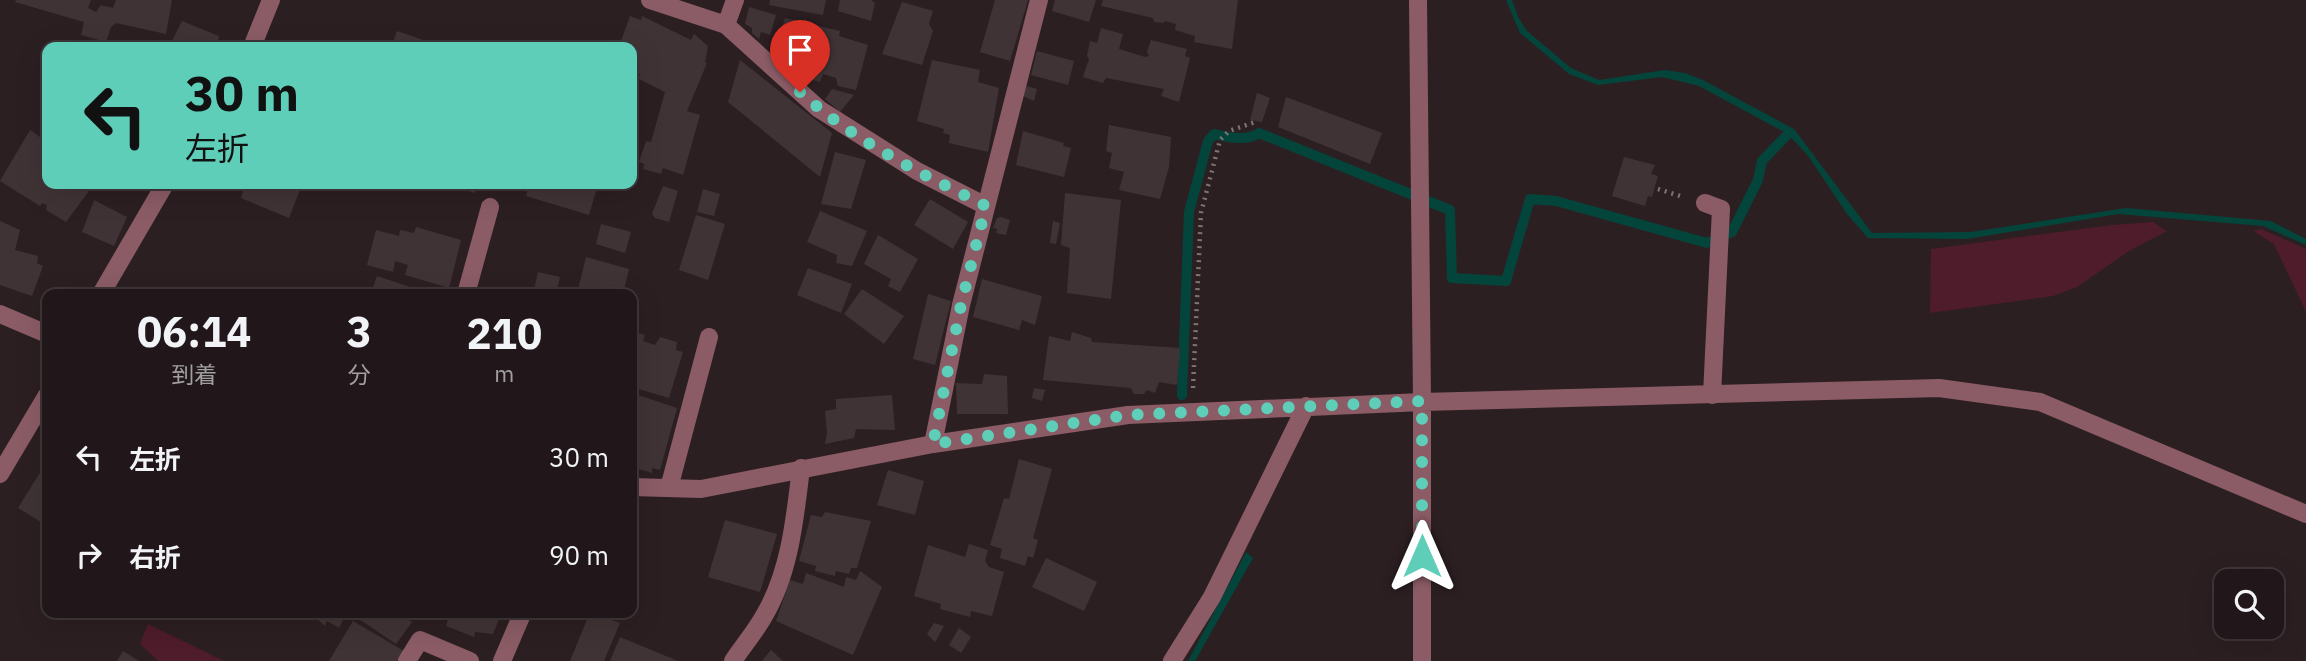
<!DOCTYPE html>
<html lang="ja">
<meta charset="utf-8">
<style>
body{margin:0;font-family:"IBM Plex Sans","Noto Sans JP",sans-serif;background:#292023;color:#f1f3f6;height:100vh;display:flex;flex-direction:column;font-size:26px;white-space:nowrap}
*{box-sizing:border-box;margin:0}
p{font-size:23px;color:#a29fa2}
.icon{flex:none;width:38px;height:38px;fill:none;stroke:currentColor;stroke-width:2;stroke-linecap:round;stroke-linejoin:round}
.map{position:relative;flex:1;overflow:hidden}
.sheet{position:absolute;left:42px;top:289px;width:595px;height:329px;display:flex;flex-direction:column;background:#21171a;border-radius:14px;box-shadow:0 7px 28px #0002,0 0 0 2px #3e3639}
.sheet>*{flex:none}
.top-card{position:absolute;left:42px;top:42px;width:595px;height:147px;border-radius:14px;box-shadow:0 7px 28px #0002,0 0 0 2px #3e3639;background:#5eceb8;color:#111;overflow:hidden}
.tools{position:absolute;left:2214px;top:569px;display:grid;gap:14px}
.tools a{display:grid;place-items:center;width:70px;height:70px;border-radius:14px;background:#21171a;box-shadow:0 7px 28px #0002,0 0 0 2px #3e3639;font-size:35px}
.pin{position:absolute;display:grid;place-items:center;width:60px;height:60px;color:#fff;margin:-72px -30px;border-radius:50% 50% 50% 0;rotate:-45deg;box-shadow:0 0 7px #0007}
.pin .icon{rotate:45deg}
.me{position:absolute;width:77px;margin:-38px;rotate:0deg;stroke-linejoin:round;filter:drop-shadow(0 0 5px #0008)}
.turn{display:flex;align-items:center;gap:24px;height:147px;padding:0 28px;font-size:32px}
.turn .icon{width:91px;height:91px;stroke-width:2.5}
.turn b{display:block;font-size:49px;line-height:60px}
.eta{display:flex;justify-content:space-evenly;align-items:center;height:119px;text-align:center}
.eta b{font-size:42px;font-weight:700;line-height:49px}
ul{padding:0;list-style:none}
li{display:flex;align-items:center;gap:21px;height:98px;padding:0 28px}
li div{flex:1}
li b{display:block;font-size:26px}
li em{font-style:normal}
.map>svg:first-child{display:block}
.green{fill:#4e1c2a}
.water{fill:#04453b}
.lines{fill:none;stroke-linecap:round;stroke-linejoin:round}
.stream{stroke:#04453b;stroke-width:10}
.building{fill:#403335}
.path{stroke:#7e7375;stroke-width:4.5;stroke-dasharray:2 5;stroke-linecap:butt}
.minor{stroke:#8b5c66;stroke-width:18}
.tertiary{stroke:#8b5c66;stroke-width:18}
.route{stroke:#5eceb8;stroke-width:12;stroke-dasharray:0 21.6}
</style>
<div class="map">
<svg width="2306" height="661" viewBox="0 0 2306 661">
<rect width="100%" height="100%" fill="#2c1f22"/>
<!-- green -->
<path class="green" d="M 2153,222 L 2167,231 L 2129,251 L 2077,287 L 2053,296 L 1930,313 L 1931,249 L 2112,225 Z
M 2261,229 L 2306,249 L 2306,312 L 2274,244 L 2253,231 Z
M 148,624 L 224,661 L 158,661 L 140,644 Z"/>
<!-- water -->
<path class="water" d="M 1506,0 L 1512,0 L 1518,17 L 1527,31 L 1571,68 L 1599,80 L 1665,70 L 1685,73 L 1703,80 L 1794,129 L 1872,233 L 1971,232 L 2126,208 L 2271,221 L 2306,239 L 2306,245 L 2263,226 L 2118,214 L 1967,239 L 1868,238 L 1847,214 L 1809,157 L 1788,134 L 1699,86 L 1662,77 L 1598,85 L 1569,74 L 1520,33 Z
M 1246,552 L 1253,558 L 1195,661 L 1188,661 Z"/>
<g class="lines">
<!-- stream -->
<path class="stream" d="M 1182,395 L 1189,212 L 1208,141 L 1214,134 C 1228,137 1245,142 1259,133 L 1450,210 L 1452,278 L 1506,281 L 1530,199 L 1556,201 L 1707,243 L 1732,232 L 1758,180 L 1762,161 L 1788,134"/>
</g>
<!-- building -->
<path class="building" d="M 16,0 L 91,0 L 88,8 L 96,12 L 101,5 L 113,8 L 116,0 L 172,0 L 166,34 L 116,23 L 111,27 L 106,42 L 81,35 L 84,22 L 15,2 Z
M 770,0 L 826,0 L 823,15 L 769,5 Z
M 840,0 L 871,0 L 875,3 L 871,21 L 838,11 Z
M 995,0 L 1028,0 L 1010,61 L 980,52 Z
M 1055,0 L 1096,0 L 1089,22 L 1052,11 Z
M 1103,0 L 1238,0 L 1232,49 L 1194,42 L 1195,36 L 1175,30 L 1176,24 L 1165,21 L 1163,23 L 1154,22 L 1153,18 L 1101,6 Z
M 902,2 L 933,11 L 929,24 L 933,31 L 922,65 L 882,54 Z
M 749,7 L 776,15 L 770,35 L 761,32 L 759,39 L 752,33 L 752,28 L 745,24 Z
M 630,16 L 641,20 L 642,16 L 691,40 L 694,34 L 708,46 L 705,62 L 707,63 L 687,111 L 700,115 L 683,175 L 663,168 L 661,174 L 643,169 L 644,164 L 639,162 L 646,141 L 651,142 L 665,92 L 639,79 L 640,74 L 636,72 L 638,65 L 632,63 L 632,47 L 625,47 L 626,44 L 621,41 Z
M 785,18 L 840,31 L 839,36 L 868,45 L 856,90 L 838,86 L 836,78 L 823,74 L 820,82 L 799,77 L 803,64 L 773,55 Z
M 182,21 L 219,36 L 217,47 L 169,47 Z
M 1101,28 L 1123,34 L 1119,49 L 1145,57 L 1149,56 L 1147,52 L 1151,40 L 1187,49 L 1185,56 L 1190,58 L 1179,102 L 1161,96 L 1164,89 L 1106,78 L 1103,83 L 1083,77 L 1089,59 L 1087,56 L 1090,41 L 1097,43 Z
M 397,31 L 438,45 L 437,47 L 391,47 Z
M 1037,51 L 1074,61 L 1068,85 L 1031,75 Z
M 740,60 L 832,133 L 820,177 L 728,102 Z
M 932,60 L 980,70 L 978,82 L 999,88 L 988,152 L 949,143 L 950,135 L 943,133 L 944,129 L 917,121 Z
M 1026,86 L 1037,89 L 1034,101 L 1023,96 Z
M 832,89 L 854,95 L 840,112 L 825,99 Z
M 1257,93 L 1270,98 L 1262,122 L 1250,120 Z
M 1286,97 L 1382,133 L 1370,164 L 1278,127 Z
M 1109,125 L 1171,137 L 1169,167 L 1160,199 L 1119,190 L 1124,172 L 1109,168 L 1112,153 L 1106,151 Z
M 30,130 L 47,142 L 47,184 L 94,184 L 66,222 L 46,210 L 47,205 L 42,203 L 40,206 L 0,181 Z
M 1023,131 L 1064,143 L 1063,146 L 1071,148 L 1064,177 L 1016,165 Z
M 835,152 L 866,160 L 851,209 L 821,204 Z
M 1624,157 L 1655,165 L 1651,174 L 1658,176 L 1652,197 L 1648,196 L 1645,206 L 1612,196 Z
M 245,184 L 302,184 L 289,218 L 241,198 Z
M 445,184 L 476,184 L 475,193 Z
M 529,184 L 598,184 L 589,215 L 526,196 Z
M 663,186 L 678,191 L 669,222 L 655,218 L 652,214 Z
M 703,189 L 720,194 L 714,216 L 697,212 Z
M 1065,193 L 1121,200 L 1111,299 L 1067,293 L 1070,248 L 1061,245 Z
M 930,199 L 968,222 L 953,249 L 914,225 Z
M 94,200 L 127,217 L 114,246 L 82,232 Z
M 820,211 L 867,231 L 852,266 L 836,263 L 837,255 L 807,242 Z
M 696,215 L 725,224 L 708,280 L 679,270 Z
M 1001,217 L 1010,220 L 1006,235 L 996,233 L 997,229 L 993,228 L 997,218 Z
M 0,221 L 20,230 L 15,250 L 38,256 L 37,263 L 43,266 L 32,296 L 0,285 Z
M 1053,221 L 1060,223 L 1056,244 L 1050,243 Z
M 601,224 L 631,232 L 625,253 L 596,244 Z
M 416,227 L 461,240 L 449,288 L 405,275 L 408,265 L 395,261 L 393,272 L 367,265 L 376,230 L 399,236 L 400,230 L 414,233 Z
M 878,235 L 918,259 L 900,292 L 888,286 L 891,279 L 864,264 Z
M 586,257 L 629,269 L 623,294 L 577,294 Z
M 808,268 L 852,284 L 841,313 L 797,295 Z
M 538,272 L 560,277 L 556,294 L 533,294 Z
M 377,276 L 422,291 L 421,294 L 371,294 Z
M 982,279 L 1042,296 L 1035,325 L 1022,320 L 1019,330 L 973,317 Z
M 862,289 L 904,316 L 884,344 L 844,314 Z
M 928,294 L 951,301 L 935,365 L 913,359 Z
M 632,331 L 645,335 L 643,341 L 655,345 L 660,337 L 677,342 L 676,350 L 683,352 L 669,398 L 632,387 Z
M 1072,332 L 1091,338 L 1092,342 L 1180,348 L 1177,385 L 1159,382 L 1155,393 L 1147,390 L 1144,394 L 1134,394 L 1131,388 L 1043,380 L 1049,336 L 1070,341 Z
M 984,374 L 1007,376 L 1008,414 L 957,414 L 956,383 L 982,384 Z
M 1034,388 L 1045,390 L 1042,401 L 1032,398 Z
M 638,395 L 677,408 L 660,470 L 652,468 L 652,473 L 632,467 L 632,423 Z
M 892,395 L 895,430 L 856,429 L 854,438 L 825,444 L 827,433 L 825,411 L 836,409 L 836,399 Z
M 1019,459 L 1052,469 L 1033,538 L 1038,540 L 1033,558 L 1028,556 L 1025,566 L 1000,558 L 1002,549 L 990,545 L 1004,498 L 1009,499 Z
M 44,466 L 47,468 L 47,535 L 42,531 L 44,524 L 18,508 Z
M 888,470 L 924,481 L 915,515 L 877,505 Z
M 825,512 L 871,521 L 857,568 L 851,568 L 849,574 L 836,571 L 835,576 L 815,571 L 816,566 L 799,561 L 811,515 L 822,517 Z
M 725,520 L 777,534 L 760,592 L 708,577 Z
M 969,544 L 988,550 L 985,561 L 989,567 L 1004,572 L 992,616 L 971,611 L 970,617 L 940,609 L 941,604 L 914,596 L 928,545 L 965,557 Z
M 1046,558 L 1097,582 L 1084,611 L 1032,587 Z
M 860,571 L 882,587 L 853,655 L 776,621 L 790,580 L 803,584 L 806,573 L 844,587 L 846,577 L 856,580 Z
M 309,612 L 347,612 L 339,628 L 327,621 L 325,626 Z
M 358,612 L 397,612 L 412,622 L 396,644 L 356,617 Z
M 446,612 L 502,612 L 493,634 L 475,632 L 474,637 L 446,626 L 449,616 L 445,615 Z
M 590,612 L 620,623 L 604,661 L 570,661 Z
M 353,621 L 404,651 L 398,661 L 329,661 Z
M 934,623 L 944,626 L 935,642 L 927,634 Z
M 959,628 L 971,637 L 961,653 L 949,645 Z
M 620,637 L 678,661 L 610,661 Z
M 771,650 L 783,661 L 762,661 Z
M 123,651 L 139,661 L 117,661 Z"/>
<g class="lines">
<!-- path -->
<path class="path" d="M 1658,189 L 1680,196
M 1193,388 L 1201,213 L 1220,140 L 1229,131 L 1255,122"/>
<!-- minor -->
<path class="minor" d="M 650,0 L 726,25 L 819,109 L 917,171 L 986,206
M 726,25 L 735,0
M 252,47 L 271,0
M 1705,203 L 1721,209 L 1712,395
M 101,294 L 165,184
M 466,294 L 490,207
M 0,314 L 47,334
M 933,444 L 961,305 L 1039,0
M 0,474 L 47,395
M 632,487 L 701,489 L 933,444 L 1128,415 L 1422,402 L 1939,388 L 2040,402 L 2306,514
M 669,488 L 709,337
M 407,661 L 420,640 L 470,661
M 502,661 L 523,612
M 733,661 C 743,646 755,632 764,616 C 790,572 795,518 801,468
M 1172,661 L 1212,597 L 1306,406
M 1422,661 L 1422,402"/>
<!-- tertiary -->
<path class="tertiary" d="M 1418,0 L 1422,402"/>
</g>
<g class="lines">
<!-- route -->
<path class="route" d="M 800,92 C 854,141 922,174 986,206 L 961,305 L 933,444 L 1128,415 L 1422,401 L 1422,556"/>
</g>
</svg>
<div class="tools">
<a><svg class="icon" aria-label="search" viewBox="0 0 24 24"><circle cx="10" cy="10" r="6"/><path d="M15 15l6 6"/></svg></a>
</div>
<div class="pin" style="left:800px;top:92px;background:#d93025"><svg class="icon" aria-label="arrive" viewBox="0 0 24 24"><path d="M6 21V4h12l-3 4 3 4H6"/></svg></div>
<svg class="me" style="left:1422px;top:556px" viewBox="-20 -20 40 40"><path d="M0-17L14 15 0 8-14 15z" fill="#5eceb8" stroke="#fff" stroke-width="4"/></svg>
<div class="top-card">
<div class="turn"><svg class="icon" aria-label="left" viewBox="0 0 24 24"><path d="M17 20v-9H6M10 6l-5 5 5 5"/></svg><div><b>30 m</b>左折</div></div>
</div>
<section class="sheet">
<div class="eta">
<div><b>06:14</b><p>到着</p></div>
<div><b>3</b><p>分</p></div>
<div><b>210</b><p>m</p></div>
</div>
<ul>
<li><svg class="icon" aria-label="left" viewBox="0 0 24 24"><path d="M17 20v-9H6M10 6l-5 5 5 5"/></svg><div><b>左折</b></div><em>30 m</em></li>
<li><svg class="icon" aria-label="right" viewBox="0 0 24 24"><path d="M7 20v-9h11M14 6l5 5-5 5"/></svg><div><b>右折</b></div><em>90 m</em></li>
</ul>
</section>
</div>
